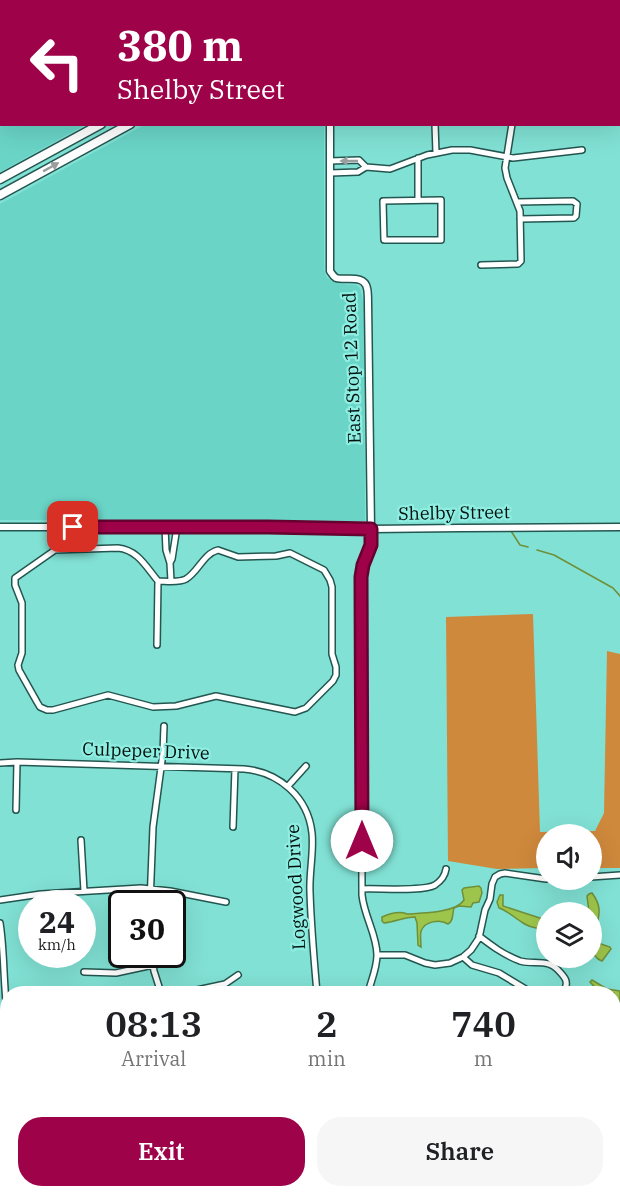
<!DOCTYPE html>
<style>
body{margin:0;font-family:"IBM Plex Serif",serif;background:#f6f6f6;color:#202124;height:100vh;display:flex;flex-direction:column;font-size:22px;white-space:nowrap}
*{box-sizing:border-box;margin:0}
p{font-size:20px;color:#757577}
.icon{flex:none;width:33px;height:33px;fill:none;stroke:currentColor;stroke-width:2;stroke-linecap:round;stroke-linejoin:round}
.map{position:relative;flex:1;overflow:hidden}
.drawer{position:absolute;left:0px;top:986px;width:621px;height:212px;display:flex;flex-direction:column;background:#fff;border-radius:24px 24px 0 0;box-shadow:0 6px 24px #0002}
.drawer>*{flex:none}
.banner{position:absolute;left:0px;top:0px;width:621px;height:126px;box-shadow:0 6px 24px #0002;background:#9e0248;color:#fff;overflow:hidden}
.fabs{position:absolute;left:536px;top:824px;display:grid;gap:12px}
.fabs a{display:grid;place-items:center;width:66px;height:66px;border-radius:50%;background:#fff;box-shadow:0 6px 24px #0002;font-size:30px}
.speed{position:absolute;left:18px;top:890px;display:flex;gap:12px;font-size:30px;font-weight:700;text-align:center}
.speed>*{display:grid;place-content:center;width:78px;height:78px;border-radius:50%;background:#fff;box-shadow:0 6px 24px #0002;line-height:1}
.speed small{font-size:15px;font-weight:400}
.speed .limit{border:3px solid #111;border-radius:9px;background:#fff;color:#111}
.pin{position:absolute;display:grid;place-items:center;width:51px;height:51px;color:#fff;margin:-26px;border-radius:12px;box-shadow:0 3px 9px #0006}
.me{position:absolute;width:66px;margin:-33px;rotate:0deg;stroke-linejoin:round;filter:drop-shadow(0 0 4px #0008)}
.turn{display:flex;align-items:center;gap:21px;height:126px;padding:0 18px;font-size:27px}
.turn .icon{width:78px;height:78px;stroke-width:2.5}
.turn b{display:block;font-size:42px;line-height:51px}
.eta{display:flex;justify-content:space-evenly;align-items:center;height:102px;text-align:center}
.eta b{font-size:36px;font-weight:600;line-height:42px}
.button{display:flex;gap:12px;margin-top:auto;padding:12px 18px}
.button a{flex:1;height:69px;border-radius:24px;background:#9e0248;color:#fff;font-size:24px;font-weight:600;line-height:69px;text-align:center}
.button a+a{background:#f6f6f6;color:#202124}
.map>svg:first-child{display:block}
.built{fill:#6ad4c7}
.forest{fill:#cf893c}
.water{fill:#9ec54b;stroke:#6f8f38;stroke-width:1.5}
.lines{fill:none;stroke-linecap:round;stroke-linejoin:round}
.stream{stroke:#6f8f38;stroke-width:1.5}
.minor-casing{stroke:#235650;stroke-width:8}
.tertiary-casing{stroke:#235650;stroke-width:9}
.primary-casing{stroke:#235650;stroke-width:11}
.minor{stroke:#fff;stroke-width:5}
.tertiary{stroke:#fff;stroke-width:6}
.primary{stroke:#fff;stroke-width:8}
.oneway{fill:#999f9e}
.route-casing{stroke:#67012f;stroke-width:15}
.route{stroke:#9e0248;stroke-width:10}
.labels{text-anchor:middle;stroke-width:4.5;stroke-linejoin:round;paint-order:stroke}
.street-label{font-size:18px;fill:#00100d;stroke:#8eeee1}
</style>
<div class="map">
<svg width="620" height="1196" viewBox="0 0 620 1196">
<rect width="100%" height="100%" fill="#81e1d4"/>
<!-- built -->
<path class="built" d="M 0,0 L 309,0 L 306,2 L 2,2 L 1,16 L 0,16 Z
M 5,124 L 85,124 L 85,125 L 0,172 L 0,127 Z
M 144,125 L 324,125 L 324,270 L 327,278 L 342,284 L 356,285 L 360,288 L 364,304 L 365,521 L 0,520 L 0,204 Z"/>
<!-- forest -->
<path class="forest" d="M 533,614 L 540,832 L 595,831 L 604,813 L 607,651 L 620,654 L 620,868 L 591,868 L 591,834 L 546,834 L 546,868 L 497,869 L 448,861 L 446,617 Z"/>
<!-- water -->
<path class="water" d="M 479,886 L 481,888 L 482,893 L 479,902 L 473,903 L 471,907 L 459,906 L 454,908 C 452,914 454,921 448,924 C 440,919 425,921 421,931 C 420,936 421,943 421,947 L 418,945 L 417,923 L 415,917 C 404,917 395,922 384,923 L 382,921 L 382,917 C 389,914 400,911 407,914 C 421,913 456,913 464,900 L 462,890 L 464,888 Z
M 592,893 C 608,914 591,923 598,943 L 610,947 L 611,949 L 602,961 C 585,955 591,927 591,912 L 589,912 L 587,896 L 589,894 Z
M 500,895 L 503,895 L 503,906 L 546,920 L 546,928 C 543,928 539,929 536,928 C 521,926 512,912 499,908 L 497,902 Z
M 592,980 L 607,989 L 620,991 L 620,1036 L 619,1039 L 614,1042 L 614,993 C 603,993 596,990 590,982 Z"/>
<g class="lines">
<!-- stream -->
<path class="stream" d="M 511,531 L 520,545 L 528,547
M 537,550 L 554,555 L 613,588 L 620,596"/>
<!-- minor casing -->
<g class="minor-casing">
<path id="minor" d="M 402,2 L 406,0
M 435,124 L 436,153
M 418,158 L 418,200
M 330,161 L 359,160 L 366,167
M 330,173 L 358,172 L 366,167 L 390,169 L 427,155 L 452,150 L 470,150 L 513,158 L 582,150
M 441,200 L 441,240 L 384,240 L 383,201 Z
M 517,202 L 573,201 L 577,204 L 576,216 L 574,218 L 520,219
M 481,265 L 518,264 L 521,261 L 520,211 L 507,178 L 505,168 L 512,124
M 165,527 L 166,550 L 170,563 L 172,559 L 177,527
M 118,548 C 138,550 146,567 158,581 C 166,581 179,583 186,579 C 199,571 203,554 218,550 L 238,557 L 276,556 L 290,553 L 324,570 L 330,580 L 332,587 L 332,654 L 336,667 L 336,675 L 333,681 L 306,708 L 295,712 L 216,696 L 176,706 L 153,707 L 108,695 L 53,710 L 47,710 L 40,707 L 37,702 L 19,670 L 18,665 L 22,653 L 22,603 L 15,585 L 15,578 L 55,550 Z
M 170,563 L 171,581
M 157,645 L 158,581
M 0,763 L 17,762 L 244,769 C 279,772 308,797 312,833 C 314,852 309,873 310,892 C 311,926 314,959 317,993
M 288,786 L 306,766
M 16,810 L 17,762
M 233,827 L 235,769
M 81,840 L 84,891
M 591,877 L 620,875
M 553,879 L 554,879
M 362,889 C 378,888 423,892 435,885 C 441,881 445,876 446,869
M 0,900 L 41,894 L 141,888 L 170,891 L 226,902
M 150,903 L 153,827 L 163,753 L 164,726
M 0,923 C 5,955 3,987 8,1019
M 479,936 C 492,946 504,955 520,961 C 530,964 539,961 549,964 C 553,965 554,966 557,969 C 565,977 570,982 563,993
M 151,954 L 154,971 L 161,993
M 377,955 L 405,955 L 425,963 L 435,965 L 450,963 L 463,957 L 471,950 L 479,938 L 485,910 L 490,899 L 492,884 L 495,877 L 500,874 L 505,873 L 546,879
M 463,957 L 472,965 L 499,973 L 532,993
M 84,972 L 116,973 L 153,965
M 183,993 L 225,984 L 238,975
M 368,993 C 371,981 377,968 377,955 C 377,935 364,916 362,895 L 361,577 L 363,565 L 371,545 L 371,529
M 614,1085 L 620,1084
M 50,1190 L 50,1196"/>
</g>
<!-- tertiary casing -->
<g class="tertiary-casing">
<path id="tertiary" d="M 330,124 L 330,271 C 332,274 333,276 336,278 C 346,281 364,274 367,288 C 368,292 368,298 368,303 L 371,529
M 0,527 L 268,527 L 371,529 L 461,528 L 620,527"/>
</g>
<!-- primary casing -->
<g class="primary-casing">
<path id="primary" d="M 324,2 L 327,0
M 353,2 L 356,0
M 0,179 L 101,124
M 0,195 L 130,124"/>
</g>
<!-- minor -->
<use href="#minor" class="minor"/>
<!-- tertiary -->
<use href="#tertiary" class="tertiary"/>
<!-- primary -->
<use href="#primary" class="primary"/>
</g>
<!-- one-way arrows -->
<defs><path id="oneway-solid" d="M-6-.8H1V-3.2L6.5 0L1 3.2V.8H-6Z" transform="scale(1.5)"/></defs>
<g class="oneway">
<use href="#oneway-solid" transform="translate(349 161) rotate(-180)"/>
<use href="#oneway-solid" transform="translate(51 167) rotate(-29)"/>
</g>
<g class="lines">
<!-- route casing -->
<g class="route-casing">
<path id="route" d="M 73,527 L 268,527 L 371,529 L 371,545 L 363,565 L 361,577 L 362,841"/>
</g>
<!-- route -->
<use href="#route" class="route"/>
</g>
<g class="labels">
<!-- street labels -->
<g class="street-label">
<text transform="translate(352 368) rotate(-92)" y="6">East Stop 12 Road</text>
<text transform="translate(454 513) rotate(-1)" y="6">Shelby Street</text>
<text transform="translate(146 751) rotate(2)" y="6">Culpeper Drive</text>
<text transform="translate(296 887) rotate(-93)" y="6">Logwood Drive</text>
</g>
</g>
</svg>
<div class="fabs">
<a><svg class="icon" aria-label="sound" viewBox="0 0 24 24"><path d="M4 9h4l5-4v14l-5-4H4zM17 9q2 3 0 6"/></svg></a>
<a><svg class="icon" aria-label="layers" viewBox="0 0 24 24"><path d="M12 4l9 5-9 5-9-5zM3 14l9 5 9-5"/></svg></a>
</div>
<div class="speed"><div>24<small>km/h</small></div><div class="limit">30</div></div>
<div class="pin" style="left:73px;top:527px;background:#d93025"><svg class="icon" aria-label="arrive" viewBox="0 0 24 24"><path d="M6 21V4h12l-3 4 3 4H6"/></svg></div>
<svg class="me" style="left:362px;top:841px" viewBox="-20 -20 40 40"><circle r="19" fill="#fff"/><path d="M0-13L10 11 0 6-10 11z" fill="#9e0248"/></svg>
<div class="banner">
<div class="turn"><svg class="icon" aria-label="left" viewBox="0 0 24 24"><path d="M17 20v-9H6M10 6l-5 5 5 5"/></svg><div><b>380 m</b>Shelby Street</div></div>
</div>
<section class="drawer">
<div class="eta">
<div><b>08:13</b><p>Arrival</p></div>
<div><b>2</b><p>min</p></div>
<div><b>740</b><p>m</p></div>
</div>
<div class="button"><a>Exit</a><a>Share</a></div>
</section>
</div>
